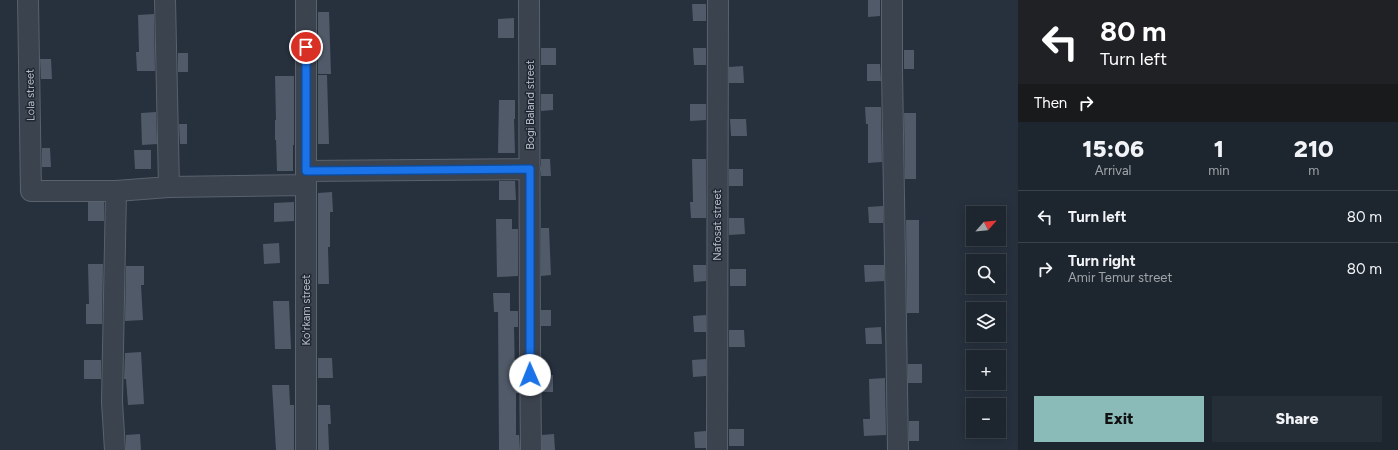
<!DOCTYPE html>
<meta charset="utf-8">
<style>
body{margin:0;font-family:Figtree,sans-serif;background:#252d36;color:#f1f3f6;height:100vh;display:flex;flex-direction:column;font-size:15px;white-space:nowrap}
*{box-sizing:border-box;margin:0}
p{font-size:13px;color:#a0a5aa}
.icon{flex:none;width:22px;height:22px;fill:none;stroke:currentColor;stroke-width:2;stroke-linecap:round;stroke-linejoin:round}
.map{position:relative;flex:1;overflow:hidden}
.panel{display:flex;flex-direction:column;background:#1d252e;width:380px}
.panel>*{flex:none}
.hud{background:#202124;color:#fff;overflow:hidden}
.needle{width:26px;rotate:63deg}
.controls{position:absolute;left:966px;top:206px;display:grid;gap:8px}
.controls a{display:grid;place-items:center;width:40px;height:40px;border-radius:0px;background:#1d252e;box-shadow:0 2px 10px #0003,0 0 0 1px #3b424a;font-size:20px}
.pin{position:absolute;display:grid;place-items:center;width:34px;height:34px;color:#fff;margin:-17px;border:2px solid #fff;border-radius:50%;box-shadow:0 1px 4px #0007}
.me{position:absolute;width:44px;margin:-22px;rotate:359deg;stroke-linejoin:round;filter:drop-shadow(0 0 3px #0008)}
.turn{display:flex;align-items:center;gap:14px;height:84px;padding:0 16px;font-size:18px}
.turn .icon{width:52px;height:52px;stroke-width:2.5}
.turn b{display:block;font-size:28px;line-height:34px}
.then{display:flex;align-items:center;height:38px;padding:0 16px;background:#0003;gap:8px;font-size:15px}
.eta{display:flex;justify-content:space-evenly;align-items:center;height:68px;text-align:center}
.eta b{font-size:24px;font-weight:800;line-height:28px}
.button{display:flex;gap:8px;margin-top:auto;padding:8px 16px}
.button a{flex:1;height:46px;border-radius:0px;background:#8bbbb9;color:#111;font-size:16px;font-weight:800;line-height:46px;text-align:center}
.button a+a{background:#252d36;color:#f1f3f6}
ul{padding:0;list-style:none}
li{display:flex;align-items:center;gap:12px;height:52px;padding:0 16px;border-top:1px solid #3b424a}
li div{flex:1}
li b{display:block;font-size:15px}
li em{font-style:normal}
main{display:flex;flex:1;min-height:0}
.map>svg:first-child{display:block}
.building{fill:#505a69}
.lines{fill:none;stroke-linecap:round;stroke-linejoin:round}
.street-casing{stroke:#59616c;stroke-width:22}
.street{stroke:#3b434f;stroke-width:20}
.route-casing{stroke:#114b97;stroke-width:10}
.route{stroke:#1a73e8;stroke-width:7}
.labels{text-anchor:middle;stroke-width:3;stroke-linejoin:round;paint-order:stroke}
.street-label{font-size:11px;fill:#b7bec9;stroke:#202834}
</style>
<main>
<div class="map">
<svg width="1018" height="450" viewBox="0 0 1018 450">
<rect width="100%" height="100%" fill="#27313e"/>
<!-- building -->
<path class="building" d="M 868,0 L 880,0 L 880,16 L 868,17 Z
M 692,4 L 706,4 L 706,21 L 693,21 Z
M 318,12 L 329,12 L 331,74 L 318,74 Z
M 154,14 L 155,71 L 137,71 L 136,52 L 139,52 L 138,15 Z
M 514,18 L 514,38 L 498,38 L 498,19 Z
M 541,48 L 556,48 L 556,65 L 541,65 Z
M 693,48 L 706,48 L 706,65 L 694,65 Z
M 904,50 L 914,50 L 914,69 L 904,69 Z
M 178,53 L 188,53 L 188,72 L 178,72 Z
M 40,59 L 51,59 L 52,79 L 41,79 Z
M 867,64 L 880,64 L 881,81 L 867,81 Z
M 743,66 L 744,83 L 729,83 L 729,67 Z
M 318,75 L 327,75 L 329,144 L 318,144 Z
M 275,76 L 294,76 L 294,145 L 293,145 L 293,171 L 277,171 L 276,140 L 275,140 L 275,120 L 276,120 Z
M 541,94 L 553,94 L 553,110 L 541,111 Z
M 499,100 L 515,100 L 515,119 L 514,119 L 515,153 L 498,153 Z
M 690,104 L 706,104 L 706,120 L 690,121 Z
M 865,107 L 881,107 L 882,162 L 868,163 L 868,124 L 866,124 Z
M 156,112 L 157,144 L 142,145 L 141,113 Z
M 904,113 L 916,113 L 916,179 L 905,179 Z
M 730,119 L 746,119 L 747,136 L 731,136 Z
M 179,124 L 187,124 L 187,144 L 180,144 Z
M 42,148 L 50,148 L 51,167 L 42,167 Z
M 134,150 L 151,150 L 151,169 L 135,169 Z
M 541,159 L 550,159 L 551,176 L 541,176 Z
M 692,159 L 706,159 L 706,218 L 691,218 L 690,202 L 693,202 Z
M 729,169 L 743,169 L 743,186 L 729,186 Z
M 499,181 L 515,181 L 516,200 L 499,200 Z
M 332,192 L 333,212 L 330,212 L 330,247 L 328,247 L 329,284 L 318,284 L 318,193 Z
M 88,202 L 104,202 L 104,221 L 88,221 Z
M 294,202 L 294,221 L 274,222 L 274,203 Z
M 883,206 L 883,223 L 869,223 L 868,207 Z
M 729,218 L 744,218 L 745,234 L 729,235 Z
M 496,219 L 512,219 L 512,229 L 518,229 L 518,276 L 497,277 Z
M 906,220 L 919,220 L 919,313 L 907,313 Z
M 541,228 L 549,228 L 551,275 L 541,276 Z
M 279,243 L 280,263 L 264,264 L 263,244 Z
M 88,264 L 103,264 L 102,324 L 86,324 L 86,304 L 89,304 Z
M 693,265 L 706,265 L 706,281 L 694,282 Z
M 864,265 L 884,265 L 884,281 L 865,282 Z
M 126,266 L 144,266 L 144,285 L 141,285 L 143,320 L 125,321 Z
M 730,269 L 746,269 L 746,286 L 730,286 Z
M 493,293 L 510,293 L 510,311 L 518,311 L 518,327 L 514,327 L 515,376 L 519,376 L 519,393 L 516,393 L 516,435 L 519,435 L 520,450 L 499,450 L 498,312 L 494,312 Z
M 273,301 L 289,301 L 291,349 L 275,349 Z
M 541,310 L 551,310 L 551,326 L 541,326 Z
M 706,315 L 706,332 L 694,332 L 693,316 Z
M 881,327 L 882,344 L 866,344 L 865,328 Z
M 729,330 L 744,330 L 745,347 L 729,347 Z
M 141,352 L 144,404 L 128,405 L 126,379 L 124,379 L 125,353 Z
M 318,358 L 332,358 L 333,378 L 318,378 Z
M 706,359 L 706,376 L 693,377 L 692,360 Z
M 84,360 L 101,360 L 101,379 L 84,379 Z
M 908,364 L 922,364 L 922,383 L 908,383 Z
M 553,375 L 553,392 L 542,392 L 542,376 Z
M 885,378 L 886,435 L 864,436 L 863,419 L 870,419 L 869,379 Z
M 272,385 L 289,385 L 290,405 L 294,405 L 294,450 L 276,450 Z
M 318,405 L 330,405 L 331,424 L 328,424 L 329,450 L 318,450 Z
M 909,421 L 919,421 L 919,441 L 909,441 Z
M 729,429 L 744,429 L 744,446 L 729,446 Z
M 706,431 L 706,448 L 695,448 L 694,432 Z
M 140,434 L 141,450 L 126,450 L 126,435 Z
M 554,434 L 555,450 L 542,450 L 542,435 Z"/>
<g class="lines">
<!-- street casing -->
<g class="street-casing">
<path id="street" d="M 28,0 L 31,191 L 116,191
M 165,0 L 169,187
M 306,0 L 306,450
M 529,0 L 530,345 L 531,450
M 892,0 L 892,70 L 898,450
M 306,171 L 530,169
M 115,450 L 112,402 L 116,191 L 169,187 L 306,185
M 717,450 L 718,0"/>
</g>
<!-- street -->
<use href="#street" class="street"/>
</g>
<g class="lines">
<!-- route casing -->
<g class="route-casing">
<path id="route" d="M 306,47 L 306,171 L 530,169 L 530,375"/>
</g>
<!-- route -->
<use href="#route" class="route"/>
</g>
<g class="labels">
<!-- street labels -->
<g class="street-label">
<text transform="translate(30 95) rotate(-91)" y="4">Lola street</text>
<text transform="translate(530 105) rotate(-90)" y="4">Bogi Baland street</text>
<text transform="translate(717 225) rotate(-90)" y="4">Nafosat street</text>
<text transform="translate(306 310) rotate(-90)" y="4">Ko'rkam street</text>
</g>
</g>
</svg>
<div class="controls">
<a><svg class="needle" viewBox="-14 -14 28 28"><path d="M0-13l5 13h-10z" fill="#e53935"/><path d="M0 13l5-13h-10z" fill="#a0a5aa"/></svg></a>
<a><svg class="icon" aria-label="search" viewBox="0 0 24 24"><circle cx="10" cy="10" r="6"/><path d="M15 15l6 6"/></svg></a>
<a><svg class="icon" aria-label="layers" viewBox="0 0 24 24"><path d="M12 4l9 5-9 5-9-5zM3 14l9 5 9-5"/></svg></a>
<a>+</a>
<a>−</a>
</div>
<div class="pin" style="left:306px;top:47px;background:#d93025"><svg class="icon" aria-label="arrive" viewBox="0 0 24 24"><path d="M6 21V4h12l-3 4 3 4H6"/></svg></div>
<svg class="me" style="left:530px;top:375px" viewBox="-20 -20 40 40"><circle r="19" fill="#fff"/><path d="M0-13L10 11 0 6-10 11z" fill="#1a73e8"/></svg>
</div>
<section class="panel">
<div class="hud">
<div class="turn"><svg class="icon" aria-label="left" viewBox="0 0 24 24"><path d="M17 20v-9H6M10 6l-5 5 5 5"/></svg><div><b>80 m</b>Turn left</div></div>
<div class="then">Then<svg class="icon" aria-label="right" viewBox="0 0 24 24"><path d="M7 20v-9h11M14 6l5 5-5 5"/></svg></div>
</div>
<div class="eta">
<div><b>15:06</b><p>Arrival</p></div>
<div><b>1</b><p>min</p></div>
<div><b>210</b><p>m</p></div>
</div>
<ul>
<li><svg class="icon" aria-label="left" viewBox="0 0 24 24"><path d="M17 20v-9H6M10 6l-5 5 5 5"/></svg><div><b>Turn left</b></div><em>80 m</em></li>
<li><svg class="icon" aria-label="right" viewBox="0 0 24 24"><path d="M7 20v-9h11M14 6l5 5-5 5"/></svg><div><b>Turn right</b><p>Amir Temur street</p></div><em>80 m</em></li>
</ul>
<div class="button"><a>Exit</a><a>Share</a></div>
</section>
</main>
